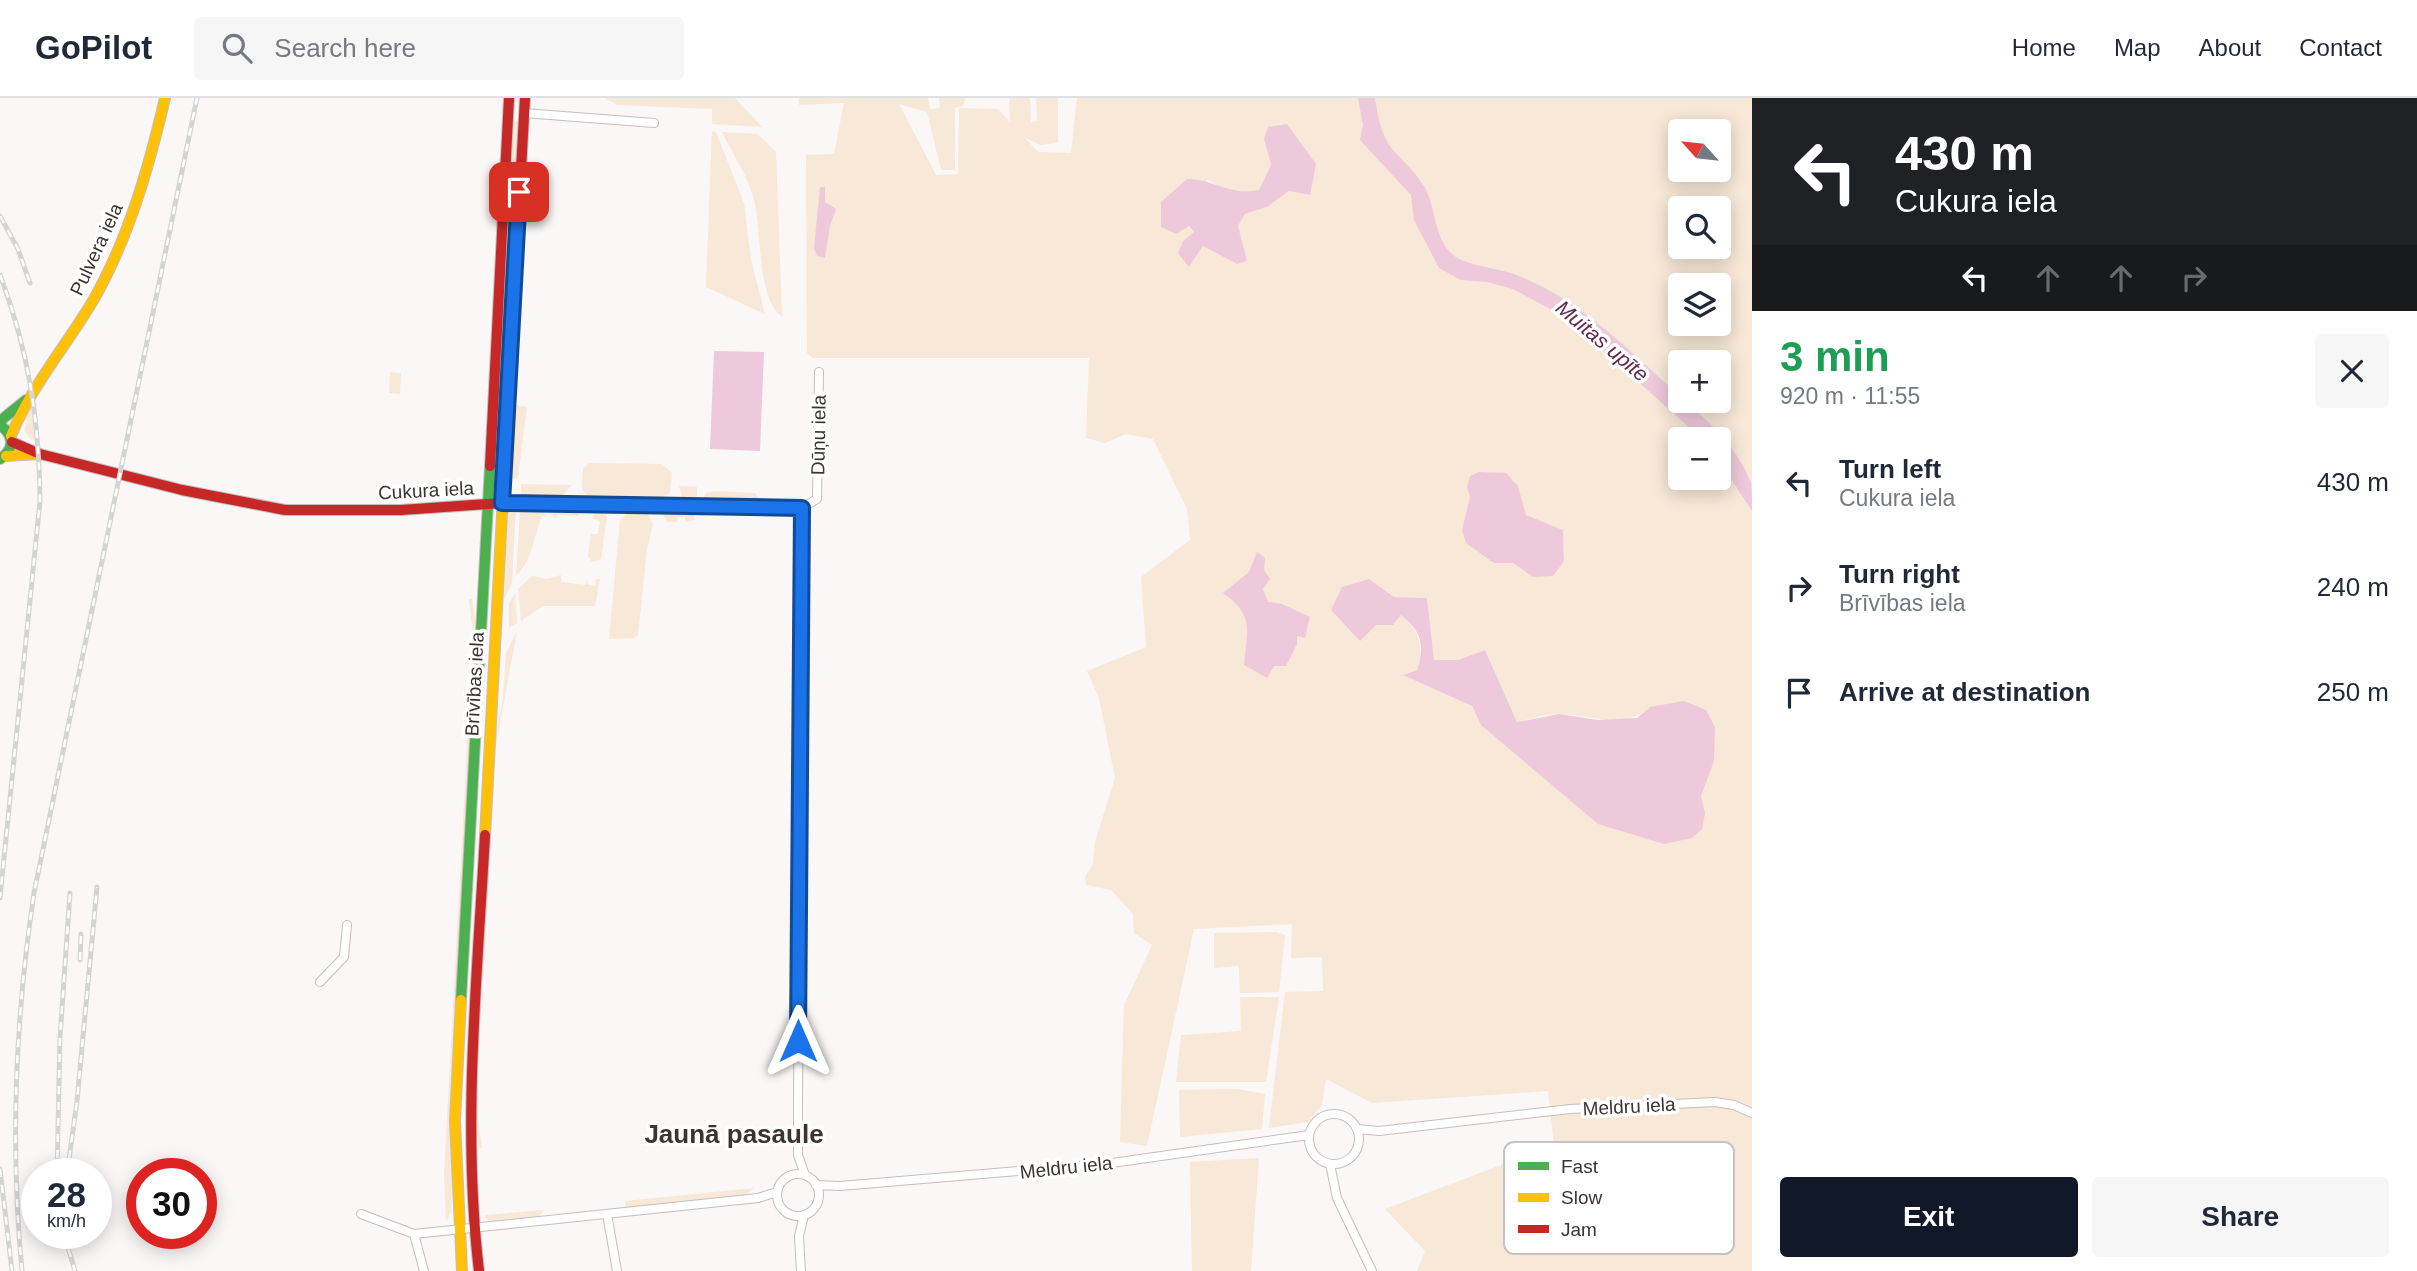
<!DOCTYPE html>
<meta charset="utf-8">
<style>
body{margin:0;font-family:Arial,sans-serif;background:#f6f6f7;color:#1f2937;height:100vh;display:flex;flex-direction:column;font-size:26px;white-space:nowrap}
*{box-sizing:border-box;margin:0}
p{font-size:23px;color:#747a83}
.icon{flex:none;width:38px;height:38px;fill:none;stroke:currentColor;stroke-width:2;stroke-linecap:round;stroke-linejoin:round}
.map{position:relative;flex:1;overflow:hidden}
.drawer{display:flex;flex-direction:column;background:#fff;width:665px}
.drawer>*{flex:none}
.guide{background:#202124;color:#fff;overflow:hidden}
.needle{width:46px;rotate:297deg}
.controls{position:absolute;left:1668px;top:21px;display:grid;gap:14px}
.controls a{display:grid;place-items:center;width:63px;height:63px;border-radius:7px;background:#fff;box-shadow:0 4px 18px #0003;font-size:35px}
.speed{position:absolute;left:21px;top:1060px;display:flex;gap:14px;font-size:35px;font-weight:700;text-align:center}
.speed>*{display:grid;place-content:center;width:91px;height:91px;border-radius:50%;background:#fff;box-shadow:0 4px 18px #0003;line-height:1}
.speed small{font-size:18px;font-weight:400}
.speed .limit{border:10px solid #d22;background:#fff;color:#111}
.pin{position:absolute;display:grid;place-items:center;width:60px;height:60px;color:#fff;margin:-30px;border-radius:14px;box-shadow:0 4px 10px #0006}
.me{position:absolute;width:77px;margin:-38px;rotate:0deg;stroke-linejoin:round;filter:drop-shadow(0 0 5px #0008)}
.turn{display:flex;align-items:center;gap:24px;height:147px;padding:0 28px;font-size:32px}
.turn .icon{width:91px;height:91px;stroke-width:2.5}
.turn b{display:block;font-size:49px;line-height:60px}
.lanes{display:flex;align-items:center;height:66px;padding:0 28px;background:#0003;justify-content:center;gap:35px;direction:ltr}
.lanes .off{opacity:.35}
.round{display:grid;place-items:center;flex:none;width:74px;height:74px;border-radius:7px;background:#f6f6f7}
.head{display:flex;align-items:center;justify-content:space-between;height:119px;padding:0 28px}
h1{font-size:42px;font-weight:600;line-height:52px;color:#1e9e55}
.primary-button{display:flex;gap:14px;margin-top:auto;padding:14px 28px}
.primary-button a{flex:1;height:80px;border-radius:7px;background:#111827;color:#fff;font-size:28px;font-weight:600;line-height:80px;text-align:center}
.primary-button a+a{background:#f6f6f7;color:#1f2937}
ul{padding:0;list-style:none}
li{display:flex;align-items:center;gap:21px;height:105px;padding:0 28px}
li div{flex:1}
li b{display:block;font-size:26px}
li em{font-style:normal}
header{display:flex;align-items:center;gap:42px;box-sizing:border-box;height:98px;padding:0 35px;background:#fff;border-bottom:2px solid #e0e1e3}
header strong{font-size:33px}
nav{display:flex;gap:38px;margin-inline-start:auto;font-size:24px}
.search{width:490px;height:63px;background:#f6f6f7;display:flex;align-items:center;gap:18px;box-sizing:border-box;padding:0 24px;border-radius:7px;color:#747a83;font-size:26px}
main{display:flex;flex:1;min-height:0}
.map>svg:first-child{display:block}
.green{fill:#f7e8d7;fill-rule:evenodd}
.water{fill:#edc9db}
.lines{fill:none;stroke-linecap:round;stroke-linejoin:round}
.street-casing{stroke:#c4bebd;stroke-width:10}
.fast-casing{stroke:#c4bebd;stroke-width:12}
.slow-casing{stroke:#c4bebd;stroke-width:12}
.jam-casing{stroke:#c4bebd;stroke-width:12}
.street{stroke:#fefefe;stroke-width:8}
.fast{stroke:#4caf50;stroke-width:10}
.slow{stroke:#ffc107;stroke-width:10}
.jam{stroke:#c62828;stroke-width:10}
.rail-casing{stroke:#d5d4d4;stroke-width:5}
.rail{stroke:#fff;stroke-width:2.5;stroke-dasharray:8;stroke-linecap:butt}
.route-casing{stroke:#114b97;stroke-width:18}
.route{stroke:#1a73e8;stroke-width:12}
.labels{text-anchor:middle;stroke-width:7;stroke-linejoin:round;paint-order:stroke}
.street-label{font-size:19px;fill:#3d3332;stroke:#fff}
.water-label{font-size:21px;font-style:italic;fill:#65284d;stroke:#fff}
.district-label{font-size:26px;font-weight:bold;fill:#3d3332;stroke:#fff}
.key{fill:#fff;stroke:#c5c2c2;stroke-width:2}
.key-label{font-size:19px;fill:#3d3332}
</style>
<header>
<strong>GoPilot</strong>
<div class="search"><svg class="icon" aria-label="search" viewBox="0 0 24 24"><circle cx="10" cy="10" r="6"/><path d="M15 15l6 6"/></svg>Search here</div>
<nav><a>Home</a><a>Map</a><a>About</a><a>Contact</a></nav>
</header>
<main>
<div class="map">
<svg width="1752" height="1173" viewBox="0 0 1752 1173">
<rect width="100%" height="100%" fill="#faf7f6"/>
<!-- green -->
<path class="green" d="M 605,0 L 735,0 L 762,29 L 712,26 L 712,11 L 617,7 Z
M 799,0 L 928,0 L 930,11 L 940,10 L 939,0 L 965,0 L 963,8 L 955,10 L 955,72 L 941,72 L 927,14 L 899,6 L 936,77 L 958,76 L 959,10 L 998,11 L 1010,24 L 1009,0 L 1030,0 L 1031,24 L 1037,23 L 1036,0 L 1058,0 L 1058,45 L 1040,47 L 1024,39 L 1038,54 L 1071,55 L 1077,0 L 1752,0 L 1752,1173 L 1417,1173 L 1425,1153 L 1385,1111 L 1554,1047 L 1548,993 L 1372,1005 L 1326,981 L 1322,1007 L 1308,1024 L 1269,1030 L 1285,894 L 1323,893 L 1322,859 L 1291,860 L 1292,826 L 1194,831 L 1147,1048 L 1120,1044 L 1124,907 L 1152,847 L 1134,835 L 1133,816 L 1111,792 L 1086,787 L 1085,779 L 1093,766 L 1095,744 L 1115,680 L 1099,600 L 1087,573 L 1146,549 L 1141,479 L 1190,442 L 1187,411 L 1153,341 L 1126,336 L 1105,345 L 1086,340 L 1089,260 L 813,260 L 807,255 L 806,57 L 834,56 L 844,5 L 799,7 ZM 1680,33 L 1718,33 L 1718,72 L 1680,72 ZM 1264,41 L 1309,97 L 1289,93 L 1267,109 L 1245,116 L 1238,128 L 1247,163 L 1237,166 L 1203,148 L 1190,168 L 1183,143 L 1194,135 L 1189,128 L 1207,81 C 1223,93 1239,96 1259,92 L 1271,67 ZM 1680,110 L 1718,110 L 1718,149 L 1680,149 ZM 1680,187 L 1718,187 L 1718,226 L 1680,226 ZM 1680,264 L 1718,264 L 1718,303 L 1680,303 ZM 1680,341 L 1718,341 L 1718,380 L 1680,380 ZM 1518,388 L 1526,417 L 1563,432 L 1564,463 L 1533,479 L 1513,465 L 1494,465 L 1462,432 L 1470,399 ZM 1369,481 L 1394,499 L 1427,500 L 1434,562 L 1458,562 L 1485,552 L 1517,624 C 1530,621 1547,615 1560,616 C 1593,617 1622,633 1650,609 L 1714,663 L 1700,698 L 1705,715 L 1482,627 L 1472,608 L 1405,576 L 1417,572 C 1424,548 1420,533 1401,517 L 1393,527 L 1376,527 ZM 1698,1077 L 1718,1086 L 1723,1104 L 1731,1116 L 1730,1123 L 1718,1123 L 1707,1112 L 1693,1113 C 1683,1103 1676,1096 1682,1081 Z
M 514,22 L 518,24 L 496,389 L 494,386 Z
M 712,33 L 716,34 L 744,105 L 751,162 L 765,216 L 706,189 Z
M 722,34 L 758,36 L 776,54 L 782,219 C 755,197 763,130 753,98 C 747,76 732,55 722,34 Z
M 390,274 L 401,275 L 400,296 L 389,295 Z
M 33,305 L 38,343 L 30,341 L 24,332 L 28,323 L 24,321 Z
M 516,307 L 527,309 L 518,380 L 508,382 Z
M 589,365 L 662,366 L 672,375 L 670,395 L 656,402 L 590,401 L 582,391 L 583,371 Z
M 521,386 L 571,387 C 561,406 540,401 521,400 Z
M 679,388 L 697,389 L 697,398 L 691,403 L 683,402 Z
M 715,393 L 755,395 L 759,401 L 755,404 L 707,403 L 703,400 L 706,395 Z
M 542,410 L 575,410 L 579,418 L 558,417 L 556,420 Z
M 512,411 L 516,411 L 512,485 L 504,501 L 508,414 Z
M 520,411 L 541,411 L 546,418 L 542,418 C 533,440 533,461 516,478 Z
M 595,411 L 602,411 L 607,416 L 601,461 L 592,464 L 588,459 L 591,436 L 598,436 L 600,423 L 593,421 Z
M 629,413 L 646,413 L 653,426 L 647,451 L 638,537 L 634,540 L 609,541 L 620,422 Z
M 670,413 L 692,413 L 695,422 L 685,424 L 685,419 L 678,419 L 677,424 L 668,424 L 663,418 Z
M 561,477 L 561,484 L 586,487 L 587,480 L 588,487 L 595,488 L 596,481 L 600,481 L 595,508 L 543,508 L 521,523 L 518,491 L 532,478 L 547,481 Z
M 515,495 L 517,525 L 509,530 L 509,505 Z
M 469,501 L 472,501 L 475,519 L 451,1114 L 446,1124 L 444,1077 L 473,536 Z
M 517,533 L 496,648 L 478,977 L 478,1021 L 482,1050 L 479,1050 L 476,1030 L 493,648 L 503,600 L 506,555 Z
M 1276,834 L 1285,837 L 1279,894 L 1240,895 L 1239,868 L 1214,870 L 1214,835 Z
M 1240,899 L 1279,899 L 1266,984 L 1176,984 L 1181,937 L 1241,933 Z
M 1237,991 L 1265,996 L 1262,1031 L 1180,1039 L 1179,992 Z
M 1259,1060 L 1251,1173 L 1192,1173 L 1190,1064 Z
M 754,1090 L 746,1097 L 628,1110 L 625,1107 L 625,1103 Z
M 544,1112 L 539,1119 L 494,1123 L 484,1120 L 486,1117 Z"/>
<!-- water -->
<path class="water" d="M 1358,0 L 1375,0 C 1378,19 1381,39 1395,54 C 1406,66 1417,76 1425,90 C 1436,111 1434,137 1450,154 C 1463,169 1499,169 1519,178 C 1583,204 1629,253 1680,298 L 1680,303 L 1685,303 C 1712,326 1738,351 1751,385 C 1752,393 1752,405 1752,413 L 1719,363 L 1718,341 L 1702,341 L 1594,244 L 1556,214 L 1513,191 L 1487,184 L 1461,182 L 1439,170 L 1414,122 L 1411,97 L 1360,42 L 1363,27 Z
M 1287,26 L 1316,66 L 1310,97 L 1289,93 L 1267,109 L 1245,116 L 1238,128 L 1247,163 L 1237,166 L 1203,148 L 1189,169 L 1178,155 L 1183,143 L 1194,134 L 1189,128 L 1176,136 L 1161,129 L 1161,104 L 1187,81 C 1214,81 1229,98 1259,92 L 1271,67 L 1264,41 L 1268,29 Z
M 820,89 L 825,89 L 825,104 L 836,111 L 830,128 L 825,160 L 817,158 L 814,150 Z
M 714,253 L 764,254 L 760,353 L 710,351 Z
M 1479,374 L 1506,375 L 1518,388 L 1526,417 L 1563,432 L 1564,463 L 1553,478 L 1533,479 L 1513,465 L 1494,465 L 1466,445 L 1462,432 L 1470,399 L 1467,389 L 1470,378 Z
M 1257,454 L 1265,460 L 1264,472 L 1270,481 L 1263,491 L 1268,504 L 1282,506 L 1310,519 L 1305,540 L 1297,538 L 1297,546 L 1286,568 L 1274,568 L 1267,580 L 1244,567 C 1247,532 1255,517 1223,495 L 1249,474 Z
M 1369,481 L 1394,499 L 1427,500 L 1434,562 L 1458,562 L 1485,552 L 1517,624 L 1559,616 L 1598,622 L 1637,620 L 1650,609 L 1684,603 L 1706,612 L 1715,629 L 1714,663 L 1701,698 L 1705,715 L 1702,731 L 1692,740 L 1664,746 L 1598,726 L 1481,627 L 1472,608 L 1403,577 L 1417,572 C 1425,547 1422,534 1401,517 L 1393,527 L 1376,527 L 1360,543 L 1331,512 L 1342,489 Z"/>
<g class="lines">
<!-- street casing -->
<g class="street-casing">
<path id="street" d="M 524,15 L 654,25
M 502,405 L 802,410 L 817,401 L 819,274
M 802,410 L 798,1006 L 798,1057 L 805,1077
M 320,884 L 344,859 L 347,827
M1309 1041a25 25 0 1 1 50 0a25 25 0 1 1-50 0Z
M 1357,1031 L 1379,1033 L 1570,1011 L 1715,1004 L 1734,1007 L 1752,1015
M 1330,1066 L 1337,1100 L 1372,1173
M777 1097a21 21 0 1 1 42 0a21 21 0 1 1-42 0Z
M 816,1087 L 840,1088 L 1112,1065 L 1309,1037
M 361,1116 L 414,1136 L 758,1100 L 777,1094
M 607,1116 L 617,1173
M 414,1136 L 424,1173
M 801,1173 L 799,1138 L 804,1117"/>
</g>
<!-- fast casing -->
<g class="fast-casing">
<path id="fast" d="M 0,323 L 26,302
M 0,327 C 14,337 15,351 0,361
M 461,902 L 490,368"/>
</g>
<!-- slow casing -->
<g class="slow-casing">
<path id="slow" d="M 11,338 C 31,288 67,247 94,201 C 129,139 149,69 165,0
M 6,358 L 40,356
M 485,737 L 507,322
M 461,902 L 455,1023 L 462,1173"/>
</g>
<!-- jam casing -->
<g class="jam-casing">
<path id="jam" d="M 507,322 L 525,0
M 12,344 L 40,356 L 182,392 L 285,412 L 401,412 L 502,405
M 490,368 L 509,0
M 479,1173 C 462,1029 477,882 485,737"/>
</g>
<!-- street -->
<use href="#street" class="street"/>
<!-- fast -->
<use href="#fast" class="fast"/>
<!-- slow -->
<use href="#slow" class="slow"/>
<!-- jam -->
<use href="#jam" class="jam"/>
<!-- rail casing -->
<g class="rail-casing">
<path id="rail" d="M 0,118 L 18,151 L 30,185
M 0,177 C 29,254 39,321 40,403 L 0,800
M 80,862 L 81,836
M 0,1071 L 12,1173
M 57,1076 L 60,939 L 70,795
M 67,1076 L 77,1003 L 97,789
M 64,1136 L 75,1173
M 22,1173 C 10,1046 15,922 34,795 L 197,0"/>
</g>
<!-- rail -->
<use href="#rail" class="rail"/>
</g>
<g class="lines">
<!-- route casing -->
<g class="route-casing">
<path id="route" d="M 519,94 L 502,405 L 802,410 L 798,943"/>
</g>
<!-- route -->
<use href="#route" class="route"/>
</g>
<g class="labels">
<!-- street labels -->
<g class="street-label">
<text transform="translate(96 151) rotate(-65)" y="7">Pulvera iela</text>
<text transform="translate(818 337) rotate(-89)" y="7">Dūņu iela</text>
<text transform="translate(426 392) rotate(-3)" y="7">Cukura iela</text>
<text transform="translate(474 586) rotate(-87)" y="7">Brīvības iela</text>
<text transform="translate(1629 1008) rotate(-3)" y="7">Meldru iela</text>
<text transform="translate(1066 1069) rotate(-6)" y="7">Meldru iela</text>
</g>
<!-- water labels -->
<g class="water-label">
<text transform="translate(1602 243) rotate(40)" y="7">Muitas upīte</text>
</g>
<!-- district labels -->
<g class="district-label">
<text x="734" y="1045">Jaunā pasaule</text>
</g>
</g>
<!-- legend -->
<rect x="1504" y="1044" width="230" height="112" rx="10" class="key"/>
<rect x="1518" y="1064" width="31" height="8" fill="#4caf50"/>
<rect x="1518" y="1095" width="31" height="9" fill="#ffc107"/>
<rect x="1518" y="1127" width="31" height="8" fill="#c62828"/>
<g class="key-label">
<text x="1561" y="1075">Fast</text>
<text x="1561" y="1106">Slow</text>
<text x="1561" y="1138">Jam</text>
</g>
</svg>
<div class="controls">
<a><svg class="needle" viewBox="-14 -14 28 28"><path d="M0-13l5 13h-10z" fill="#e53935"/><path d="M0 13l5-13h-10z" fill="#747a83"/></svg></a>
<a><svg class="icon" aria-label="search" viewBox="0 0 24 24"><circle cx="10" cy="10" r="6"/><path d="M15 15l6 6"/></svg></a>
<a><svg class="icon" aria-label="layers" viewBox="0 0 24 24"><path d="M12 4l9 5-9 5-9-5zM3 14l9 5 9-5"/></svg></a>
<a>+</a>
<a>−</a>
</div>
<div class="speed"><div>28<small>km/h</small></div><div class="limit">30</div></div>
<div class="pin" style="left:519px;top:94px;background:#d93025"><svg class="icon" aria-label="arrive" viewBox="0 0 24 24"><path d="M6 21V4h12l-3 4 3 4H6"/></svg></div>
<svg class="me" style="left:798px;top:943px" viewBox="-20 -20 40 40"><path d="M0-17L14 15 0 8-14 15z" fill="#1a73e8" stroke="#fff" stroke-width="4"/></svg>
</div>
<section class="drawer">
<div class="guide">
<div class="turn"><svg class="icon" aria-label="left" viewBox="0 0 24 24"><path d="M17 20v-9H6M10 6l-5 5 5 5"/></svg><div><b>430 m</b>Cukura iela</div></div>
<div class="lanes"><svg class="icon" aria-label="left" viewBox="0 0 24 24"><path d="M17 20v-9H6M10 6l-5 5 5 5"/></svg><svg class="icon off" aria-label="ahead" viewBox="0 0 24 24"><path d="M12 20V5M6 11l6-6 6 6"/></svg><svg class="icon off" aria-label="ahead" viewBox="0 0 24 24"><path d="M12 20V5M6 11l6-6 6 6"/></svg><svg class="icon off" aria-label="right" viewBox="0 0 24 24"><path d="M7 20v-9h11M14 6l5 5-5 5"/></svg></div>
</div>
<div class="head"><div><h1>3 min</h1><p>920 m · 11:55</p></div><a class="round"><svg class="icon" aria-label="close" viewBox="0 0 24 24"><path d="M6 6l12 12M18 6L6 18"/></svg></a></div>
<ul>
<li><svg class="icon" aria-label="left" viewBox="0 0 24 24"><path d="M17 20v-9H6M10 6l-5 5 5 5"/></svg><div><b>Turn left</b><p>Cukura iela</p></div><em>430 m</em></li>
<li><svg class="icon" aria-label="right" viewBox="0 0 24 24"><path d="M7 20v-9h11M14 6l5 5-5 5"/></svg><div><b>Turn right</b><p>Brīvības iela</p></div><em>240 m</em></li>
<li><svg class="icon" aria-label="arrive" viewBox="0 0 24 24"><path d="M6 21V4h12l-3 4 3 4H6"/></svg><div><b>Arrive at destination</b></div><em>250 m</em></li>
</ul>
<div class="primary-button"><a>Exit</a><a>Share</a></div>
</section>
</main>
